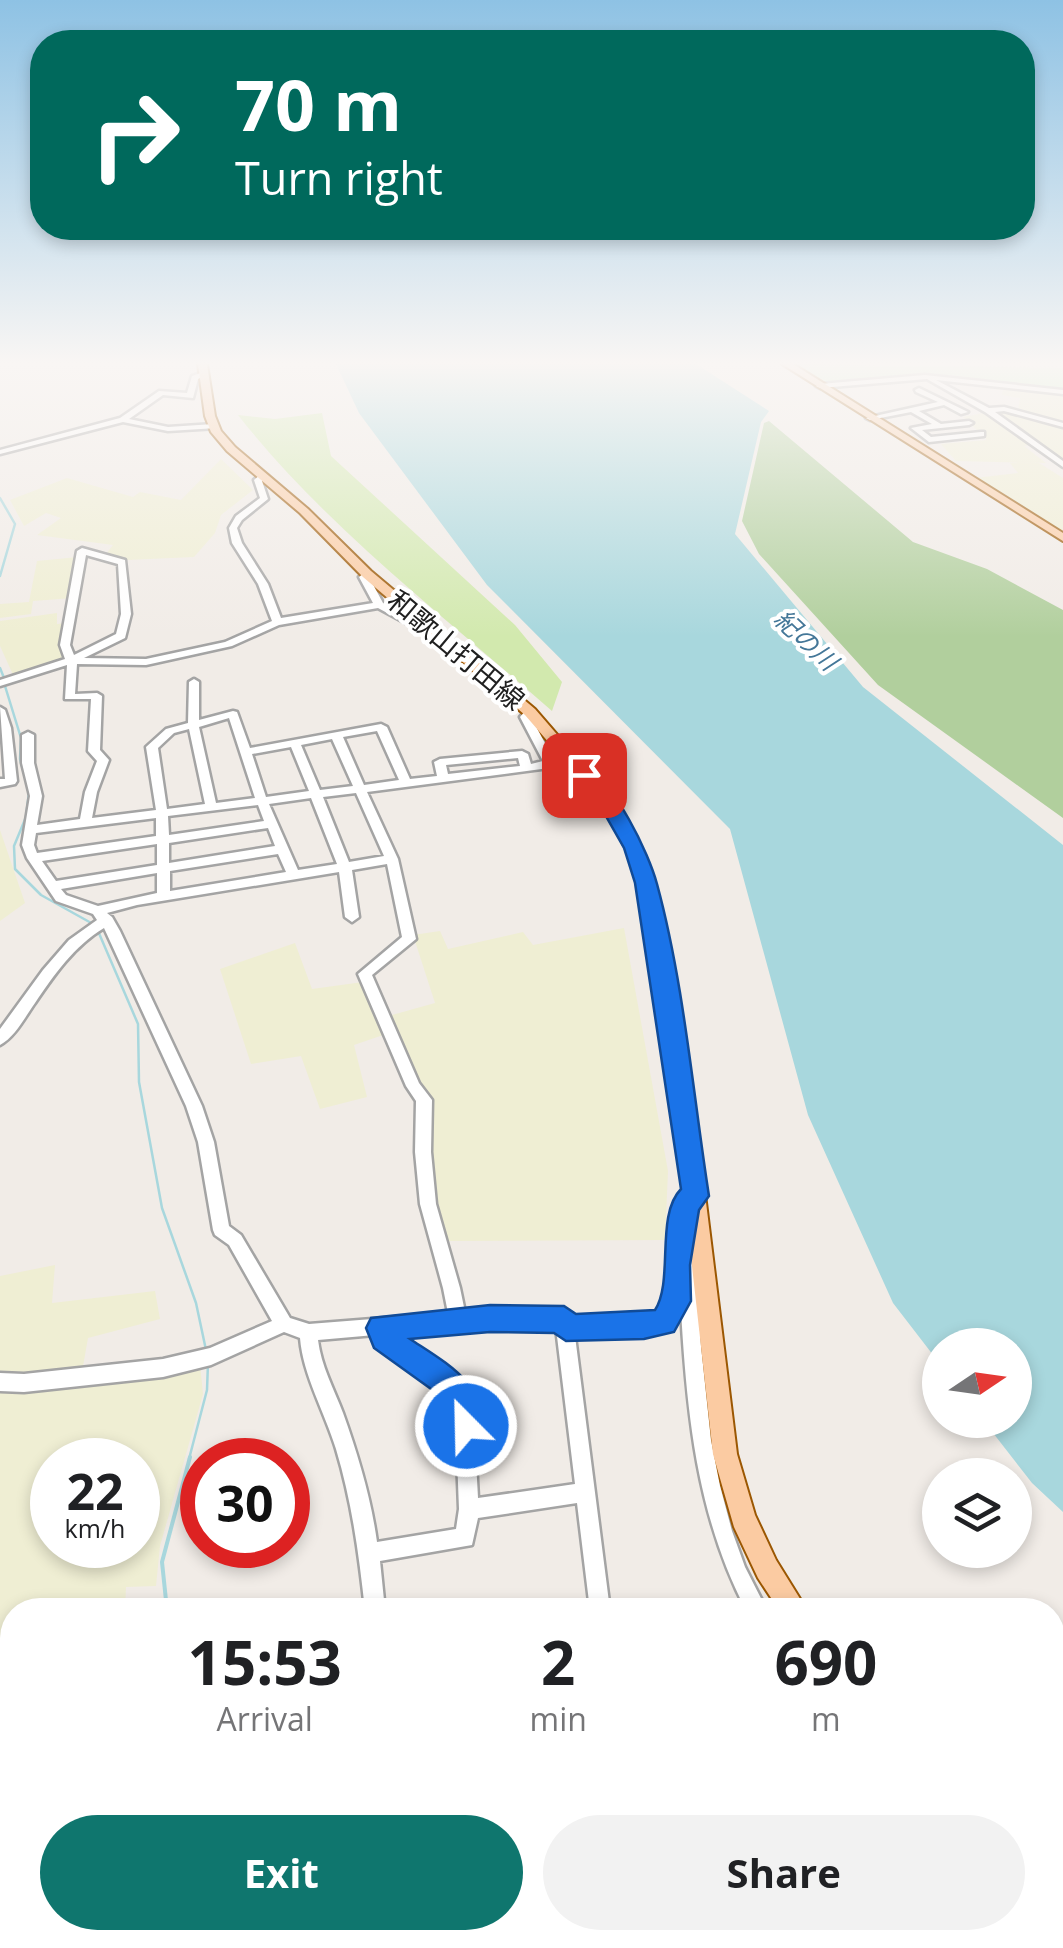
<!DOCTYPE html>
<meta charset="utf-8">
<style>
body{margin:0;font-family:"Open Sans","Noto Sans JP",sans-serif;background:#f2f2f2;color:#202124;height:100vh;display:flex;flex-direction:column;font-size:38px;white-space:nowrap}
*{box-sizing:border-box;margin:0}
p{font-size:32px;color:#757577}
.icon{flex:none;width:55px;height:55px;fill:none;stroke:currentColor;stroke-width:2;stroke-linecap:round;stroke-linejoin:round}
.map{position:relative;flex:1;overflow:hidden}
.panel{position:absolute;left:0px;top:1598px;width:1065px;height:352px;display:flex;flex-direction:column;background:#fff;border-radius:40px 40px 0 0;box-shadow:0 5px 15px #0003}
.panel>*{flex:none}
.banner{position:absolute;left:30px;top:30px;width:1005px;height:210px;border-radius:40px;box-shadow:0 5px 15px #0003;background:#00695c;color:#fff;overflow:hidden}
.needle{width:65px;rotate:77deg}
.tools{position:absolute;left:922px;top:1328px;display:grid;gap:20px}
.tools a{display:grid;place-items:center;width:110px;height:110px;border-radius:50%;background:#fff;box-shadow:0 5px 15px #0003;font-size:50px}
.speed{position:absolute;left:30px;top:1438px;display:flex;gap:20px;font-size:50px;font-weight:700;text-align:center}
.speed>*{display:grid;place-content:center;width:130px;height:130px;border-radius:50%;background:#fff;box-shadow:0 5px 15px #0003;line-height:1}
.speed small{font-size:25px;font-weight:400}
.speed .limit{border:15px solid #d22;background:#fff;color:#111}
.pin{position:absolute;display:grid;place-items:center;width:85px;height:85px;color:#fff;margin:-42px;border-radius:20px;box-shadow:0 5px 15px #0006}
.me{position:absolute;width:110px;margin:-55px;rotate:337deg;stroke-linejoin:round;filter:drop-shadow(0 0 8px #0008)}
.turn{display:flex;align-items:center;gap:35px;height:210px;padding:0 40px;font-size:45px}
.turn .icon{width:130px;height:130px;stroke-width:2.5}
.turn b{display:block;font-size:70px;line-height:85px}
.eta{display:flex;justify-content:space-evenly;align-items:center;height:170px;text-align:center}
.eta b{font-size:60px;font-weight:700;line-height:70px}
.cta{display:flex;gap:20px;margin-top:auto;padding:20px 40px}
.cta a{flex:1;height:115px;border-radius:60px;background:#0f766e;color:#fff;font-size:40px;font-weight:700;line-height:115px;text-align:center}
.cta a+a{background:#f2f2f2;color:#202124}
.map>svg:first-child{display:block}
.farmland{fill:#efeed3;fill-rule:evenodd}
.grass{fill:#d2e9ae}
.forest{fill:#b1cf9d}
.park{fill:#c7f9c6}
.water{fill:#a8d7dd}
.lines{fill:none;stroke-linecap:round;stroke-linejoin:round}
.stream-far1{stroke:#a8d7dd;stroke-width:2.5}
.stream{stroke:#a8d7dd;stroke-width:4}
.minor-casing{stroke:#a4a4a4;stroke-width:5}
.major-casing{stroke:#9b5702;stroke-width:4}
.minor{fill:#fff;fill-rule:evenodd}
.major{fill:#fbcba2;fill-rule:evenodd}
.route{fill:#1a73e8;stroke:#114b97;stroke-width:2.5}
.labels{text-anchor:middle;stroke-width:8;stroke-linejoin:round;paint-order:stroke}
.far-water-label{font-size:25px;font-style:italic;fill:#447798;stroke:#fff}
.street-label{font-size:28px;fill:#202020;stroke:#fff}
</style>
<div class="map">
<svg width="1063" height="1948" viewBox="0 0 1063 1948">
<rect width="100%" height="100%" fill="#f1ece7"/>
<!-- farmland -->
<path class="farmland" d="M 1004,385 L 1063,394 L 1063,424 L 1018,411 L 1020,398 L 1002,395 Z
M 994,411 L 1063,427 L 1063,461 L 1024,431 Z
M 988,412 L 1033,444 L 1024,446 L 1046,463 L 956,461 L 941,444 L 987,440 L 963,417 Z
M 221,459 L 253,490 L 221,515 L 215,533 L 194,557 L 127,560 L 106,554 L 113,545 L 37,535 L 61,518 L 46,513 L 24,526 L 10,500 L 67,478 L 133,497 L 140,492 L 181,500 Z
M 1009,462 L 1039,463 L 1063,478 L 1063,534 L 975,478 L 1018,473 Z
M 78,557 L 73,598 L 33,601 L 31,614 L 0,618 L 0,604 L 29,602 L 37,561 Z
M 57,613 L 57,624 L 66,623 L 66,661 L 15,679 L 0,646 L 0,621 Z
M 0,830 L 25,903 L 0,921 Z
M 624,928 L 668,1171 L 665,1240 L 446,1241 L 428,1155 L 432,1098 L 418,1084 L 392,1015 L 435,1003 L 413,935 L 440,931 L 448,949 L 523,932 L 533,945 Z
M 295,943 L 312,989 L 363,982 L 389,1033 L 354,1045 L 367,1097 L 320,1109 L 301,1056 L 251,1064 L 220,969 Z
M 55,1265 L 52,1303 L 155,1291 L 160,1319 L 88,1338 L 82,1372 L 0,1379 L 0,1276 Z
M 200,1364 L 203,1394 L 160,1546 L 156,1586 L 126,1587 L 125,1610 L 12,1610 L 12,1779 L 0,1783 L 0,1387 ZM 52,1460 L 138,1460 L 138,1545 L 52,1545 Z
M 577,1938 L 682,1938 L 659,1948 L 580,1948 Z"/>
<!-- grass -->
<path class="grass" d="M 322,413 L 331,456 L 515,625 L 562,682 L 552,711 C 445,617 326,527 238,415 L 275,419 Z"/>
<!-- forest -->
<path class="forest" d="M 769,421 L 913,542 L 987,569 L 1063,610 L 1063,818 L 878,685 L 759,554 L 742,521 L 764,423 Z"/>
<!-- park -->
<path class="park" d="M 790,364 L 1063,368 L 1063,389 L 950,375 L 827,382 Z"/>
<!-- water -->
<path class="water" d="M 336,364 L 696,364 L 769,411 L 761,422 L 735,534 L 863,687 L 1063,845 L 1063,1512 L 1032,1483 L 983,1420 L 1015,1420 L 1015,1345 L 940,1345 L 940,1364 L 893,1303 L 808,1115 L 730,829 L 487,585 L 359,413 Z"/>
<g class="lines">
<!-- stream-far1 -->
<path class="stream-far1" d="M 952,388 L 989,408
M 996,413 L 1042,446
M 0,498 L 15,524 L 0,576
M 0,668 L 4,678
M 5,686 L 21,738 L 20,759 L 29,792 L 26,817 L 14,846 L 15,869 L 41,895 L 93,924
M 98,931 L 138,1024 L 139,1082 L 162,1208 L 196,1303 L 206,1350
M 189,1459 L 207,1390 L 208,1363"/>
<!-- stream -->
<path class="stream" d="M 167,1610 L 162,1562 L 190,1457
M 107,1948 L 108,1938"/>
<!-- minor casing -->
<g class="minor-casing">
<path id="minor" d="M 203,372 L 207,374 L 198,379 L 193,398 L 163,395 L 129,419 L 168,427 L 214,424 L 217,424 L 217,428 L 168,431 L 123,422 L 0,454 L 0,450 L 120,418 L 159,391 L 187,393 L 192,376 Z
M 925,375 L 1063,390 L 1063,394 L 936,380 L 989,408 L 1004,407 L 1063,423 L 1063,427 L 1004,411 L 995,412 L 1063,461 L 1063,467 L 985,412 L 927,379 L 820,388 L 816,386 L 820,384 Z
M 919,388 L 968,412 L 961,414 L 944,405 L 919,411 L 941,424 L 969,421 L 973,423 L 969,425 L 922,430 L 931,437 L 981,432 L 984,432 L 984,436 L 929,442 L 911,428 L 932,424 L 911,412 L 870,420 L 866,418 L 938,402 L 916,392 L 915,390 Z
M 261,474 L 268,476 L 262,481 L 268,499 L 242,520 L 237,528 L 242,543 L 268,584 L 281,618 L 373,603 L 359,577 L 367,571 L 372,574 L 369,577 L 383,603 L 423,624 L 434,627 L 429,630 L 417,629 L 378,608 L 279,625 L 232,646 L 146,665 L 77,664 L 75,694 L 97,693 L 102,696 L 100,750 L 109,760 L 97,792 L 92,818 L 156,810 L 146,747 L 166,729 L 188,723 L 189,682 L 194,679 L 199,682 L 199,720 L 233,711 L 237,712 L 250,748 L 381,724 L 387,727 L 410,779 L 437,776 L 434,762 L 440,759 L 522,751 L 528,754 L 531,764 L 543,761 L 520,717 L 526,710 L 534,710 L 535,712 L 531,717 L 555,762 L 549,768 L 367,792 L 398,859 L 416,939 L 372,975 L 419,1083 L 432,1100 L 431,1152 L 436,1204 L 460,1288 L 465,1312 L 490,1310 L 564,1312 L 570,1314 L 572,1319 L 659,1314 L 668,1299 L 668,1265 L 679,1199 L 681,1194 C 688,1191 692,1188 700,1191 L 702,1196 L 700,1201 L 694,1203 L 688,1240 L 695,1258 L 701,1346 L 711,1440 L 720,1486 L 732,1531 L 745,1567 L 767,1610 L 746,1610 C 697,1516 687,1414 681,1310 L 670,1328 L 664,1330 L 575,1336 L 610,1610 L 590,1610 L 577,1503 L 478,1518 L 472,1545 L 380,1561 L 385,1610 L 365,1610 C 359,1555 352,1502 336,1449 C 325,1413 303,1375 300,1338 L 284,1332 L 211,1365 L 163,1377 L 24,1392 L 0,1391 L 0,1373 L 24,1374 L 163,1359 L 210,1348 L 272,1321 L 229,1245 L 215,1235 L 213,1230 L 198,1142 L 186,1106 L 104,928 C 74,946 54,975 35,1003 C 25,1017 15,1037 0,1045 L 0,1029 L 43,970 L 69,940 L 97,920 L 93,914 L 56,901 L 27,858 L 22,845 L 30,796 L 22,763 L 22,735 L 28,732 L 34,735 L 34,763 L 42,796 L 37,825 L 80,819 L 85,792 L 97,761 L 88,751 L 91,699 L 65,699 L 67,665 L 0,686 L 0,680 L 65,659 L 60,645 L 77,551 L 82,548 L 125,560 L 131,614 L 125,638 L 84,658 L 146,659 L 225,642 L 272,621 L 258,584 L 232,543 L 229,528 L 236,516 L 260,498 L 254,480 ZM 86,555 L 118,564 L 121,614 L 116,634 L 74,655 L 70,645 ZM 229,718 L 255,798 L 216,803 L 199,727 ZM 189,729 L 205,804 L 167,809 L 158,748 L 174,733 ZM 377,731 L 399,780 L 364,785 L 343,737 ZM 332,739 L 353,786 L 320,790 L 301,745 ZM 291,747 L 309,791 L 266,797 L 252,754 ZM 518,758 L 520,766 L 448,774 L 446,765 ZM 356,793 L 384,856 L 349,862 L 323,797 ZM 311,798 L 337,864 L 298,870 L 269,804 ZM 258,805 L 264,821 L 169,835 L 168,816 ZM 156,818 L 156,836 L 37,853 L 34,845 L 36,833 ZM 268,828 L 275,846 L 169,863 L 169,843 ZM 157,844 L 157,865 L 56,881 L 42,861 ZM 278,854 L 286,872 L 170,891 L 170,871 ZM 387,864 L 402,937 L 358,974 L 406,1086 L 416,1101 L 415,1152 L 420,1204 L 443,1288 L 448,1313 L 309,1324 L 290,1318 L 241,1235 L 229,1226 L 214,1142 L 202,1106 L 120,931 L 112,917 L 107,913 L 137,905 L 339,872 L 345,917 L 352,922 L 359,917 L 352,870 ZM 157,873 L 157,893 L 98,906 L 66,895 L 61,889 ZM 490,1326 L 556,1328 L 575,1484 L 478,1498 L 473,1404 L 462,1382 L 394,1334 ZM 375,1335 L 379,1344 L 450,1394 L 455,1405 L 459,1509 L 456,1529 L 377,1542 C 371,1498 358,1455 343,1413 C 334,1389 321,1366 318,1340 Z
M 0,707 L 5,710 L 11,728 L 17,781 L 15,784 L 0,787 L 0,779 L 5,779 Z
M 12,1785 L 12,1807 L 0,1810 L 0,1788 Z
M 47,1938 L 71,1938 L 67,1948 L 43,1948 Z
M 300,1938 L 324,1938 L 326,1948 L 302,1948 Z
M 384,1938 L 408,1938 L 408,1948 L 384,1948 Z
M 687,1938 L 713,1938 L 715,1943 L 713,1948 L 679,1948 L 682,1939 Z"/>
</g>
<!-- major casing -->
<g class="major-casing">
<path id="major" d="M 198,364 L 207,364 L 215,416 L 221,431 L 235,447 L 308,509 L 371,571 L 535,709 L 612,798 L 642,849 L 654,883 L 667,942 L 694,1105 L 737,1454 L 755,1515 L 776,1560 L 807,1610 L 779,1610 L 758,1578 L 734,1527 L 713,1454 L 674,1105 L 649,942 L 638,883 L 626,849 L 601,803 L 525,715 L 363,577 L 300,513 L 227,451 L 211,432 L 205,416 Z
M 782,364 L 793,364 L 1063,533 L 1063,541 Z
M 1052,1901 L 1063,1905 L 1063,1944 L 1050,1938 L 1052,1938 Z"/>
</g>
<!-- minor -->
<use href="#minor" class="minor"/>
<!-- major -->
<use href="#major" class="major"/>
</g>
<!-- sky -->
<linearGradient id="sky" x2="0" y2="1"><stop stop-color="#8ec2e4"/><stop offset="0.57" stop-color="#f9f6f4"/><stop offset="1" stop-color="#f9f6f4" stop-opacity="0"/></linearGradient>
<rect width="1063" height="637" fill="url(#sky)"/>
<!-- route -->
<path class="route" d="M 584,769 C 614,779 649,854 657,884 C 684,983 693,1094 709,1196 L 699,1210 L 690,1265 L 691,1301 L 674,1332 L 644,1339 L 566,1341 L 554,1333 L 490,1332 L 410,1339 C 443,1361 497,1389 477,1437 L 466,1441 L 455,1437 L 445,1399 L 374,1348 L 366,1328 L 371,1318 L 490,1305 L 564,1306 L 576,1314 L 655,1310 C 674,1281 655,1215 681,1189 L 635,883 L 624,848 L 599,804 L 575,775 Z"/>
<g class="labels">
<!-- far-water labels -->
<g class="far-water-label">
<text transform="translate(806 640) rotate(43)" y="9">紀の川</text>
</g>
<!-- street labels -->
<g class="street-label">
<text transform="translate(456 650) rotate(40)" y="10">和歌山打田線</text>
</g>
</g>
</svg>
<div class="tools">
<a><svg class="needle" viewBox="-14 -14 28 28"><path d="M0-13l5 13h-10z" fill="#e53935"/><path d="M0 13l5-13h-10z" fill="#757577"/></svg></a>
<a><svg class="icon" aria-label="layers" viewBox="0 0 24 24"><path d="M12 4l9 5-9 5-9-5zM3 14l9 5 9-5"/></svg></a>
</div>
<div class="speed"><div>22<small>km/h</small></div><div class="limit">30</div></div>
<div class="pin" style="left:584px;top:775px;background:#d93025"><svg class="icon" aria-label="arrive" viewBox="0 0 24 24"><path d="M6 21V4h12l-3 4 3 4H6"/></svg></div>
<svg class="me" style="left:466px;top:1426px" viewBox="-20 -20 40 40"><circle r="17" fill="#1a73e8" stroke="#fff" stroke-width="3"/><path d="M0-11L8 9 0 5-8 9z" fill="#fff"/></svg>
<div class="banner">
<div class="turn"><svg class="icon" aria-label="right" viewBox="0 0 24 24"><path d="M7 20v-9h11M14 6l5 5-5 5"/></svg><div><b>70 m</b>Turn right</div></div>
</div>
<section class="panel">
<div class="eta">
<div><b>15:53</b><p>Arrival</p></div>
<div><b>2</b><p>min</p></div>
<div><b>690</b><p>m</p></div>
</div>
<div class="cta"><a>Exit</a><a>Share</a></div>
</section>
</div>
